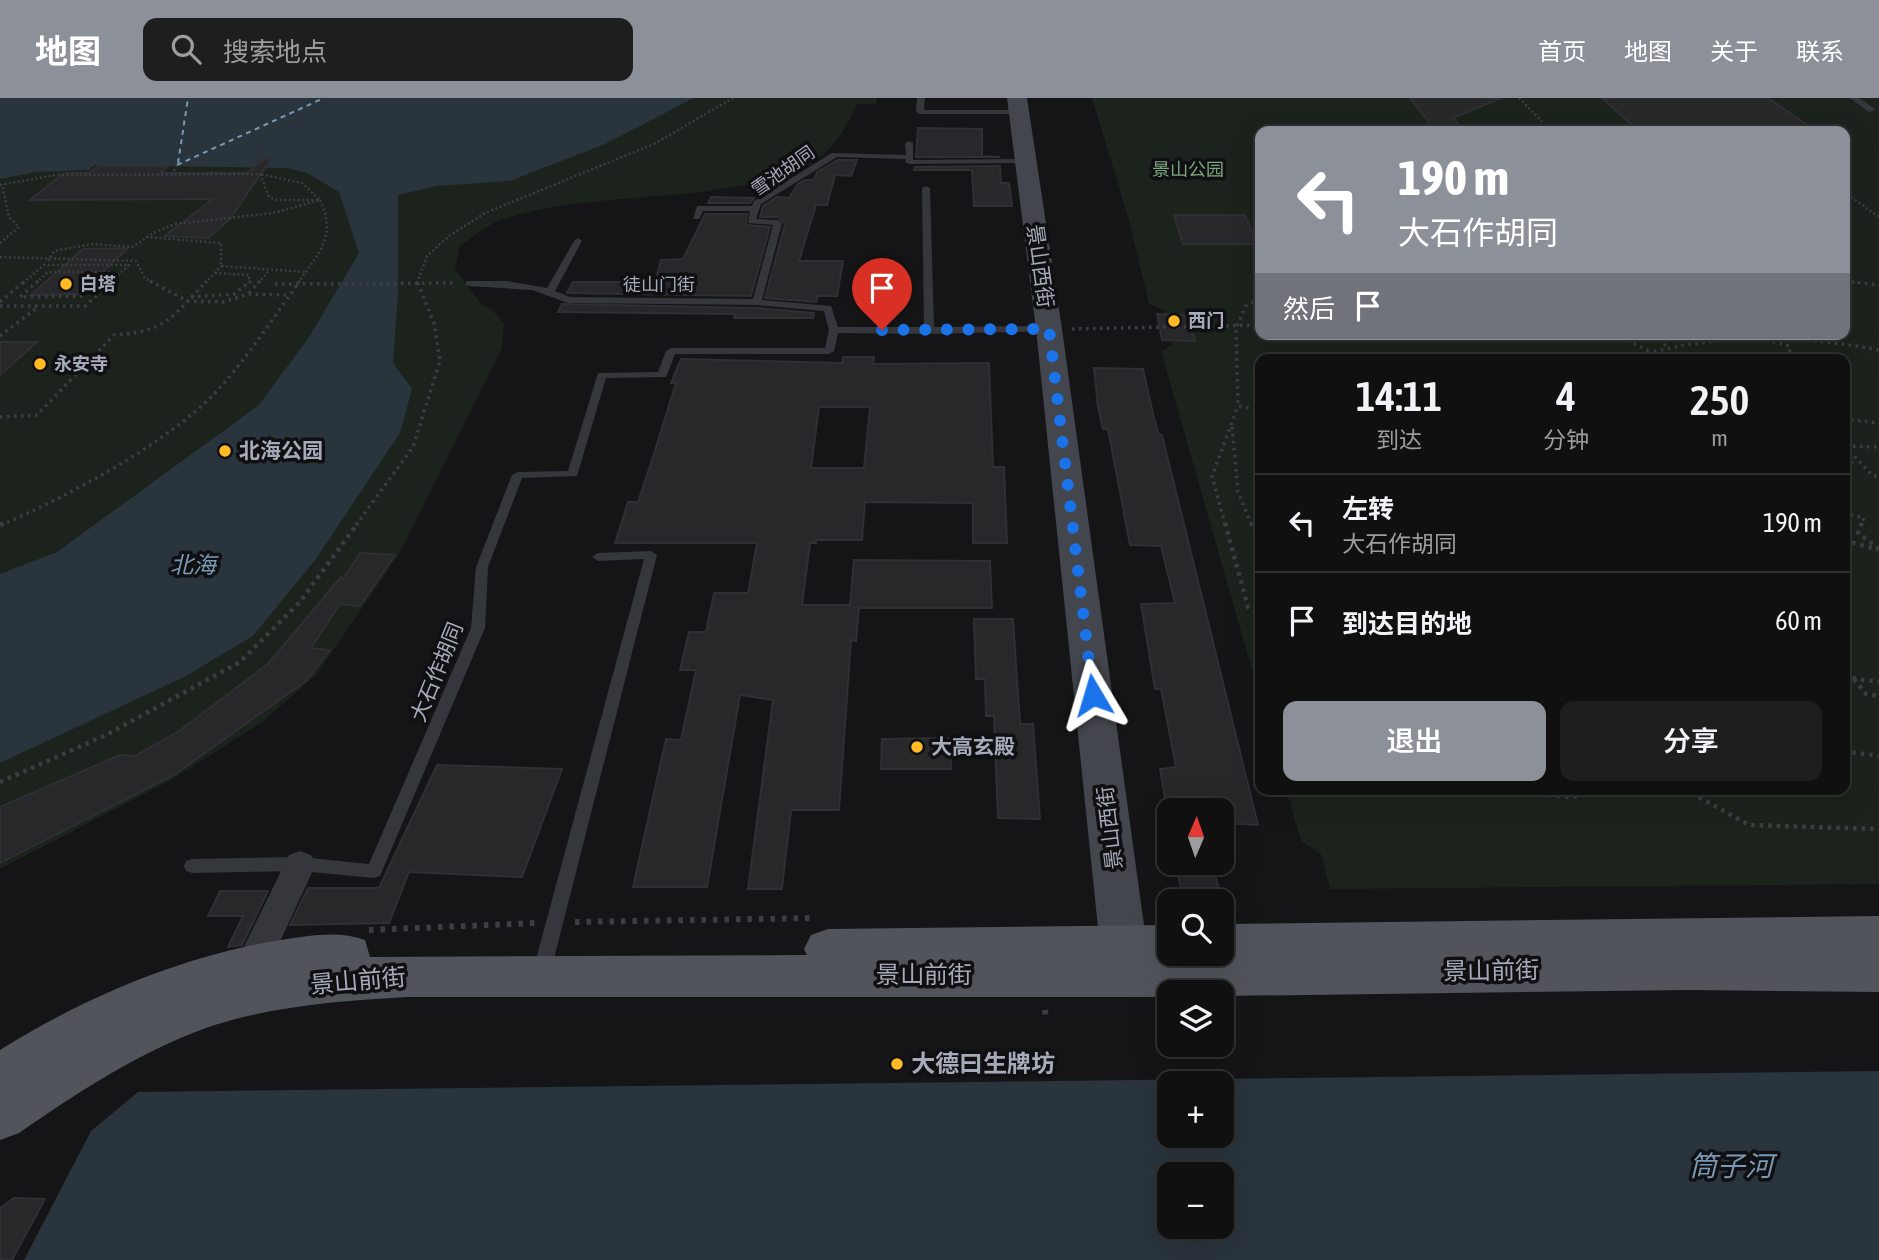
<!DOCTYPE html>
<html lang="zh">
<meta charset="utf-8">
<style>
body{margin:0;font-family:"Asap Condensed","Noto Sans SC",sans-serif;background:#1e1e1f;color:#f1f3f6;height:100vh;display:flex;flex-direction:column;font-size:26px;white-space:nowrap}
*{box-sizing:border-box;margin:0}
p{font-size:23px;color:#9c9d9f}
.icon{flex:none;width:38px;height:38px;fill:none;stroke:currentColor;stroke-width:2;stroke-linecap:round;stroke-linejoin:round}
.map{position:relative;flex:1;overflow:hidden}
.details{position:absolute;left:1255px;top:256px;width:595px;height:441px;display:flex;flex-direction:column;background:#101011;border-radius:14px;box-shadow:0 7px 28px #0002,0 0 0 2px #303031}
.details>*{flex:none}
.guide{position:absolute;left:1255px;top:28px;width:595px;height:214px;border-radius:14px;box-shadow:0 7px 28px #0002,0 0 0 2px #303031;background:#8c9099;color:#fff;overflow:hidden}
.needle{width:46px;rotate:2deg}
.controls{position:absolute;left:1157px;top:700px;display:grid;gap:14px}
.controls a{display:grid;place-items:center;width:77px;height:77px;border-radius:14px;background:#101011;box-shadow:0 7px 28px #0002,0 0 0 2px #303031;font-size:35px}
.pin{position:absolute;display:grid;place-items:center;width:60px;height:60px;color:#fff;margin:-72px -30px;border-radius:50% 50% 50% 0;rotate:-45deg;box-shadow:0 0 7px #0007}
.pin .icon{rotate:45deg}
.me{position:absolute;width:77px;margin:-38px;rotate:353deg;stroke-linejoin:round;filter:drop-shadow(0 0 5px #0008)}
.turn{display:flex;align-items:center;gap:24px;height:147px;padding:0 28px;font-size:32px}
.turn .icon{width:91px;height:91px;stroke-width:2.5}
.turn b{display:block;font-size:49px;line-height:60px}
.then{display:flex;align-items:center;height:66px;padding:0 28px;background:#0003;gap:14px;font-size:26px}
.eta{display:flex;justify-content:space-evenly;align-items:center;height:119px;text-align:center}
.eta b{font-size:42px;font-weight:600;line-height:49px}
.action{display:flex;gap:14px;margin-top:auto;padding:14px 28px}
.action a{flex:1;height:80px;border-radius:14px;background:#8c9099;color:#fff;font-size:28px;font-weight:600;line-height:80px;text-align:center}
.action a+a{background:#1e1e1f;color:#f1f3f6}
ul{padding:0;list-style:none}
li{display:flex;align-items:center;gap:21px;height:98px;padding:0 28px;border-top:2px solid #303031}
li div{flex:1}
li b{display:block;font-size:26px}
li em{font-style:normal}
header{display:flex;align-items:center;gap:42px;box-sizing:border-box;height:98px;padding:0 35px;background:#8c9099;color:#fff}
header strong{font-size:33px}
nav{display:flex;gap:38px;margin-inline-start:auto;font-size:24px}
.search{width:490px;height:63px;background:#1e1e1f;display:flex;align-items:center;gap:18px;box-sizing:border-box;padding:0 24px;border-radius:14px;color:#9c9d9f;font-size:26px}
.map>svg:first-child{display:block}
.green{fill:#1b231c;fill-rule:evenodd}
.water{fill:#2a343c;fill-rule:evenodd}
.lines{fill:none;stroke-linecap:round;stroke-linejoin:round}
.ferry{stroke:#7a99b6;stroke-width:2;stroke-dasharray:5 4.5;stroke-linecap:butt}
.building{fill:#28282b;stroke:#2f2f34;stroke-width:2;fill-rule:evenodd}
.path-far3{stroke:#3c3e44;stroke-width:2.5;stroke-dasharray:2 2.5;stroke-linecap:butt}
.path-far2{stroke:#3c3e44;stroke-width:3.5;stroke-dasharray:2.5 4.5;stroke-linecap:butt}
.path-far1{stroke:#3c3e44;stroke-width:4.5;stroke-dasharray:3.5 5;stroke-linecap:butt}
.path{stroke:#3c3e44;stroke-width:6;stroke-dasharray:4.5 7;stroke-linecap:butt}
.lane{fill:#36373d;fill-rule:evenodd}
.street{fill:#36373d;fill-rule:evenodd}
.secondary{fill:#44464d;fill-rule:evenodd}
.primary{fill:#52545c;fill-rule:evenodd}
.route{stroke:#1a73e8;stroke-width:12;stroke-dasharray:0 21.6}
.poi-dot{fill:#ffba26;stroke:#101012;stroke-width:2.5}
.labels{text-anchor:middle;stroke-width:7;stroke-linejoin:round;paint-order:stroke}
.far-park-label{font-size:18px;fill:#7ba57f;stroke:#101012}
.far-street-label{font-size:18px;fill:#a6abb9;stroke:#101012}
.far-poi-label{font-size:18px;font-weight:bold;fill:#a6abb9;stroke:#101012;text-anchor:start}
.street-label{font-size:21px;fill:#a6abb9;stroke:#101012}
.poi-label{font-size:21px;font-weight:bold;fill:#a6abb9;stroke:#101012;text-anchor:start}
.water-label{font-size:23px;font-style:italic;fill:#7a99b6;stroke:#101012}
.near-street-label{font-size:24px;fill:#a6abb9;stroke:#101012}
.near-poi-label{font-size:24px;font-weight:bold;fill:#a6abb9;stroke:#101012;text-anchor:start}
.near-water-label{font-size:28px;font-style:italic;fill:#7a99b6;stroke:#101012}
</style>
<header>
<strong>地图</strong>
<div class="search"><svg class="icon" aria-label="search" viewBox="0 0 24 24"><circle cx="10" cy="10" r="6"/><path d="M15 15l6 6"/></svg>搜索地点</div>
<nav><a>首页</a><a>地图</a><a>关于</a><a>联系</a></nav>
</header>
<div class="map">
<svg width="1879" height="1162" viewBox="0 0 1879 1162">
<rect width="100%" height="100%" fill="#151517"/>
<!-- green -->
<path class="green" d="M 0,0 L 877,0 L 876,6 L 857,6 C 836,54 820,61 777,87 L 766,82 C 680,105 584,94 501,122 C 487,127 472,140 460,148 L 455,170 L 481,206 L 491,211 L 504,225 L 502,250 L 399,456 L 317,576 L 261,625 L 171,682 L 0,771 Z
M 1092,0 L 1879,0 L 1879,786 L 1330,791 L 1321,756 L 1301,743 L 1286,691 L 1844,691 L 1844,261 L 1260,261 L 1260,600 L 1161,253 L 1172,247 L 1171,243 L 1162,242 L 1157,216 L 1165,216 L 1164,212 L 1149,206 L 1129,122 ZM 1260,33 L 1844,33 L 1844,236 L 1260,236 Z"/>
<!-- water -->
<path class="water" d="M 0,0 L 694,0 L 605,46 L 510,83 L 437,88 L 398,97 L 398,195 L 393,265 L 412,291 L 400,335 L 316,461 L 253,538 L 186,578 L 0,665 L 0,476 L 57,454 L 259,307 L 309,239 L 359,155 L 339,94 L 307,75 L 287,70 L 94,67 L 89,72 L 36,74 L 0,81 Z
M 1879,973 L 1879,1162 L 24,1162 L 91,1033 L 138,994 ZM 1169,985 L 1222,985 L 1222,1038 L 1169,1038 ZM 1169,1076 L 1222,1076 L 1222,1129 L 1169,1129 Z"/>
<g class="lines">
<!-- ferry -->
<path class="ferry" d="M 178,65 L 188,0
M 177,67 L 324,0"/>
</g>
<!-- building -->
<path class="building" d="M 1410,0 L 1501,0 L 1453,20 L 1464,33 L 1436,33 Z
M 1602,0 L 1768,0 L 1816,33 L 1639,33 Z
M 918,30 L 982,31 L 982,58 L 1000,59 L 916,59 Z
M 267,59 L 270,62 L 230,121 L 208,140 L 165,138 L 213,101 L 30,102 L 64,75 L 89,75 L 98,68 L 168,68 L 160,75 L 247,75 Z
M 838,62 L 857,62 L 851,78 L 835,77 L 827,107 L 816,107 L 799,163 L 843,163 L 837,198 L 818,198 L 816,204 L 765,200 L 785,126 L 778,119 L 760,119 L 763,108 L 777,99 L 789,100 L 798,86 L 805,82 L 814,82 L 817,74 Z
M 1000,68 L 1001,85 L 1009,85 L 1012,108 L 974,108 L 972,72 L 914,72 L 915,69 Z
M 711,99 L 754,100 L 750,105 L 708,105 Z
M 705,116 L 747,116 L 746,127 L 770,129 L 751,198 L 567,195 L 573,184 L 655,184 L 661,162 L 683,161 Z
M 1174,117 L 1245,117 L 1257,146 L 1183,146 Z
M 128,150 L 79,196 L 31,197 L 83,151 Z
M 562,206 L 757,210 L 814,215 L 813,220 L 734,220 L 735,216 L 558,214 Z
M 1157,216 L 1188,217 L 1195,243 L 1162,242 Z
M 0,244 L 37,244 L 0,277 Z
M 843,259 L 874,259 L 873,266 L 989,265 L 993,369 L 1004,369 L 1007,445 L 973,445 L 973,405 L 865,404 L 862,442 L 816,442 L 816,445 L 810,445 L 802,507 L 850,507 L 854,462 L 990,463 L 992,510 L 859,510 L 856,543 L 851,542 L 839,712 L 791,712 L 782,791 L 748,791 L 773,602 L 740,597 L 707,789 L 633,789 L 666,641 L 681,642 L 696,572 L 680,572 L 689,534 L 706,534 L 714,495 L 748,495 L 757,445 L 615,445 L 628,404 L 638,404 L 653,359 L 676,285 L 671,285 L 681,261 L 842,265 ZM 819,309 L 870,309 L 864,370 L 811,370 Z
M 1094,270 L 1143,271 L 1154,320 L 1159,337 L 1162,337 L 1258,727 L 1222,725 L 1222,712 L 1167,712 L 1160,671 L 1176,669 L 1161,591 L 1155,591 L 1141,506 L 1175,505 L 1161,448 L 1130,447 L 1108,331 L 1103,331 L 1098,309 Z
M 360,455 L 395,457 L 360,508 L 340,506 L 311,550 L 330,552 L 306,583 L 174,677 L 0,765 L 0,709 L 120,657 L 135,658 L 179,633 L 268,566 L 341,479 L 343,481 Z
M 974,521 L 1013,521 L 1020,626 L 1033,626 L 1040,721 L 998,720 L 994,618 L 986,618 L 985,581 L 976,581 Z
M 950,640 L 951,671 L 881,671 L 882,641 Z
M 437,667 L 562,671 L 522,779 L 409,774 L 389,825 L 290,827 L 308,790 L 379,790 Z
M 1176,765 L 1213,765 L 1221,803 L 1183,802 Z
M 220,793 L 268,793 L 242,847 L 228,849 L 243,818 L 208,818 Z
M 14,1100 L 45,1101 L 12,1162 L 0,1162 L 0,1110 Z"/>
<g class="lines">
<!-- path-far3 -->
<path class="path-far3" d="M 1519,0 L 1551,33
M 172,77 L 177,67
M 0,87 L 55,77 L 260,76 L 269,99 L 275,102 L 320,102 C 337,138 319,155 298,185
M 1844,94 L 1879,119
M 146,139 L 221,145 L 221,168 L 305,174
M 0,145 L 19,129 L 9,119 L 2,86
M 0,159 L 136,163 L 145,180 L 154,185
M 48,163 L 54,153 L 93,146 L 133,149 L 153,135 L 175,126 L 273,115 L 320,102 L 302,85 L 260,76
M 215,175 L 249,177 L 249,185
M 1844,183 L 1859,185
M 23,185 L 44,167 L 129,167 L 110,185
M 36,185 L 48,174 L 109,174 L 97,185
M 205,185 L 221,168
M 258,185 L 268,174
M 417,185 L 427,158 L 449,138 L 485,115 L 654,46 L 733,0"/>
<!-- path-far2 -->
<path class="path-far2" d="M 38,183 L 20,199 L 82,198 L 99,183
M 150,183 L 187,203 L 224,204 L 248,196 L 290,197
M 1844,183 L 1879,187
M 275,186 L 454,185
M 249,195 L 260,183
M 191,199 L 234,196 L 251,183
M 1260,201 L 1246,208 L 1236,230 L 1238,308 L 1260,312
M 0,204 L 25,183
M 0,208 L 85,208 L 112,183
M 1072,231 L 1260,227
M 1615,236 L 1649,253
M 1654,236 L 1666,248
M 0,238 L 38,209
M 1766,242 L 1790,248 L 1789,261
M 1627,261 C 1711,235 1793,236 1879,252
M 0,319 L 37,317 L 114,237 C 166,234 172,219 207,183
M 1844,321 L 1879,325
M 1232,329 L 1238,394 L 1252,427
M 1845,348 L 1873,378 L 1879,378
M 1846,348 L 1879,349
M 1844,366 L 1858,363
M 1844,415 L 1864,420 L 1861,427
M 1,427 C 67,399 166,346 215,295 C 247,261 273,220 300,183
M 356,427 L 413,349 L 440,263 L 434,225 L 417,183
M 1225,427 L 1212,378 L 1238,308"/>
<!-- path-far1 -->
<path class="path-far1" d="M 1225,425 L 1248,509 L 1260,517
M 1251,425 L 1260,446
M 1862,425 L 1858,435 L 1879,451
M 0,427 L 5,425
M 1844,442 L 1878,452
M 1844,579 L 1879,584
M 1854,581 L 1866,596 L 1879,598
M 1844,653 L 1879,658
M 0,684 L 106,637 L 240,564 L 299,505 L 358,425
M 1472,691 L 1572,699 L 1619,691
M 1684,691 L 1749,727 L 1879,731"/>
<!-- path -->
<path class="path" d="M 575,824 L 815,820
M 369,832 L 535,825
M 1045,912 L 1046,922"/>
<!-- lane -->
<path class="lane" d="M 917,0 L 925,0 L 924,12 L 1018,12 L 1022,14 L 1018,16 L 920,16 L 916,14 Z
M 1850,0 L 1859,0 L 1876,12 L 1869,14 Z
M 909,43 L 913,45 L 913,62 L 1025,61 L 1029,63 L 1025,65 L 909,66 L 905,64 L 906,61 L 837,59 L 761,106 L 756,121 L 778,122 L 782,125 L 762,202 L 831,208 L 838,229 L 924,229 L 922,90 L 926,88 L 930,90 L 934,229 L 1049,228 L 1052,229 L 1052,233 L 929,236 L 838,235 L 834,253 L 829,256 L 675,256 L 666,279 L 606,280 L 577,378 L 522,380 L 488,469 L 485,530 L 380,778 L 374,780 L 300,773 L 192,775 L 186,773 L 184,768 L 186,763 L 192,761 L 300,759 L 369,766 L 471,530 L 476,469 L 512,377 L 518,374 L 568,373 L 598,275 L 658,274 L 666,253 L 671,250 L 825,250 L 829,232 L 824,213 L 757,207 L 568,205 L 532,192 L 469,188 L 466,187 L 466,183 L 507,183 L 547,190 L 574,143 L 578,140 L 582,143 L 555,193 L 570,199 L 753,201 L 773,127 L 748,125 L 750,113 L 703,113 L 699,121 L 693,121 L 697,108 L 752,108 L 754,103 L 832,55 L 906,57 L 905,45 Z
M 651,453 L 657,457 L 550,876 L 547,881 L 541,884 L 535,881 L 532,876 L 644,461 L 598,463 L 592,459 L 598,455 Z"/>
<!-- street -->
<path class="street" d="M 300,753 L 311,757 L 316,766 L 258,891 L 246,895 L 234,891 L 228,880 L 234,869 L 289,757 Z"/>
<!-- secondary -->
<path class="secondary" d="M 1007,0 L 1027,0 L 1062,231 L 1151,878 L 1144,893 L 1127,899 L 1110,893 L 1103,878 L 1036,231 Z"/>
<!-- primary -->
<path class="primary" d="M 1879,818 L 1879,894 L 1689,892 L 1222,898 L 1222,894 L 1169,894 L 1169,899 L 407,899 C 339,903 270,908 206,930 C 139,954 77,995 19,1035 L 0,1042 L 0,952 C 85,899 182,858 281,842 C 309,838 338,832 365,842 L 370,859 L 807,857 L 804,851 L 811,837 L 828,831 L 1169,827 L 1169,856 L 1222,856 L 1222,826 Z"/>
</g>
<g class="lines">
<!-- route -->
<path class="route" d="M 882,232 L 1049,231 L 1093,597"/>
</g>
<!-- markers -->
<g class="poi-dot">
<circle cx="66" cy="186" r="7"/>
<circle cx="1174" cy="223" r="7"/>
<circle cx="40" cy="266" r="7"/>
<circle cx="225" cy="353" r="7"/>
<circle cx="917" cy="649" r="7"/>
<circle cx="897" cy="966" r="7"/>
</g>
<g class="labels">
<!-- far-park labels -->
<g class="far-park-label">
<text x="1188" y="78">景山公园</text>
</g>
<!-- far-street labels -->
<g class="far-street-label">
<text transform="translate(783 73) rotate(-35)" y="6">雪池胡同</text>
<text x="659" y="193">徒山门街</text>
</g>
<!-- far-poi labels -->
<g class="far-poi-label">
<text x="80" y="192">白塔</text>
<text x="1188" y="229">西门</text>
<text x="54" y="272">永安寺</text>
</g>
<!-- street labels -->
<g class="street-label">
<text transform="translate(1040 168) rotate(82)" y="7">景山西街</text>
<text transform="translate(437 574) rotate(-68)" y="7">大石作胡同</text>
<text transform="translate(1110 730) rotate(-97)" y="7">景山西街</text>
</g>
<!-- poi labels -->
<g class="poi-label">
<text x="239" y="360">北海公园</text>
<text x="931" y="656">大高玄殿</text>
</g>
<!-- water labels -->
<g class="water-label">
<text x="193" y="475">北海</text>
</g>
<!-- near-street labels -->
<g class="near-street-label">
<text transform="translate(1491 873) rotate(-1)" y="8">景山前街</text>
<text x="924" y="885">景山前街</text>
<text transform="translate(358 883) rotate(-5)" y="8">景山前街</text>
</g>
<!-- near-poi labels -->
<g class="near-poi-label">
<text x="911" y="974">大德曰生牌坊</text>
</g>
<!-- near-water labels -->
<g class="near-water-label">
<text x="1731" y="1078">筒子河</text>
</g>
</g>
</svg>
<div class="controls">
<a><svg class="needle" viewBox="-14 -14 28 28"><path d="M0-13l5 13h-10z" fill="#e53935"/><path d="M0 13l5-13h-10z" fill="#9c9d9f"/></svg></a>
<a><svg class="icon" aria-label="search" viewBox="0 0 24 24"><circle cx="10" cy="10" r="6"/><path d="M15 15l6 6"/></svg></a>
<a><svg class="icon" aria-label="layers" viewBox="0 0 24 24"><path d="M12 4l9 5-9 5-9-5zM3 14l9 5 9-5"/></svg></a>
<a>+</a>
<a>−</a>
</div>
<div class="pin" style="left:882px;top:232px;background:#d93025"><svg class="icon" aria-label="arrive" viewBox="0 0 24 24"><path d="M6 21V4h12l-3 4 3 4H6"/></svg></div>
<svg class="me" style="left:1093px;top:597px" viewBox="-20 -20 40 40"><path d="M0-17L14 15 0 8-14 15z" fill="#1a73e8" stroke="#fff" stroke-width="4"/></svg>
<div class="guide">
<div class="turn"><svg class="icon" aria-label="left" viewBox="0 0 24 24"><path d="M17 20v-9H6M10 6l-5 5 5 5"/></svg><div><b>190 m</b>大石作胡同</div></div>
<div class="then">然后<svg class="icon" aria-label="arrive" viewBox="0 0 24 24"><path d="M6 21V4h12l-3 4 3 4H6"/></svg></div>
</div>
<section class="details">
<div class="eta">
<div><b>14:11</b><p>到达</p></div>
<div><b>4</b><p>分钟</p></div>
<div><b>250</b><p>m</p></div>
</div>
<ul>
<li><svg class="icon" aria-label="left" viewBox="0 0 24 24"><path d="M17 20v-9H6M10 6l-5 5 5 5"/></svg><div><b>左转</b><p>大石作胡同</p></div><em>190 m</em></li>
<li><svg class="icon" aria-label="arrive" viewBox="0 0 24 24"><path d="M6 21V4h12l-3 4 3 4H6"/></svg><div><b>到达目的地</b></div><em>60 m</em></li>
</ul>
<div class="action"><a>退出</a><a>分享</a></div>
</section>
</div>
